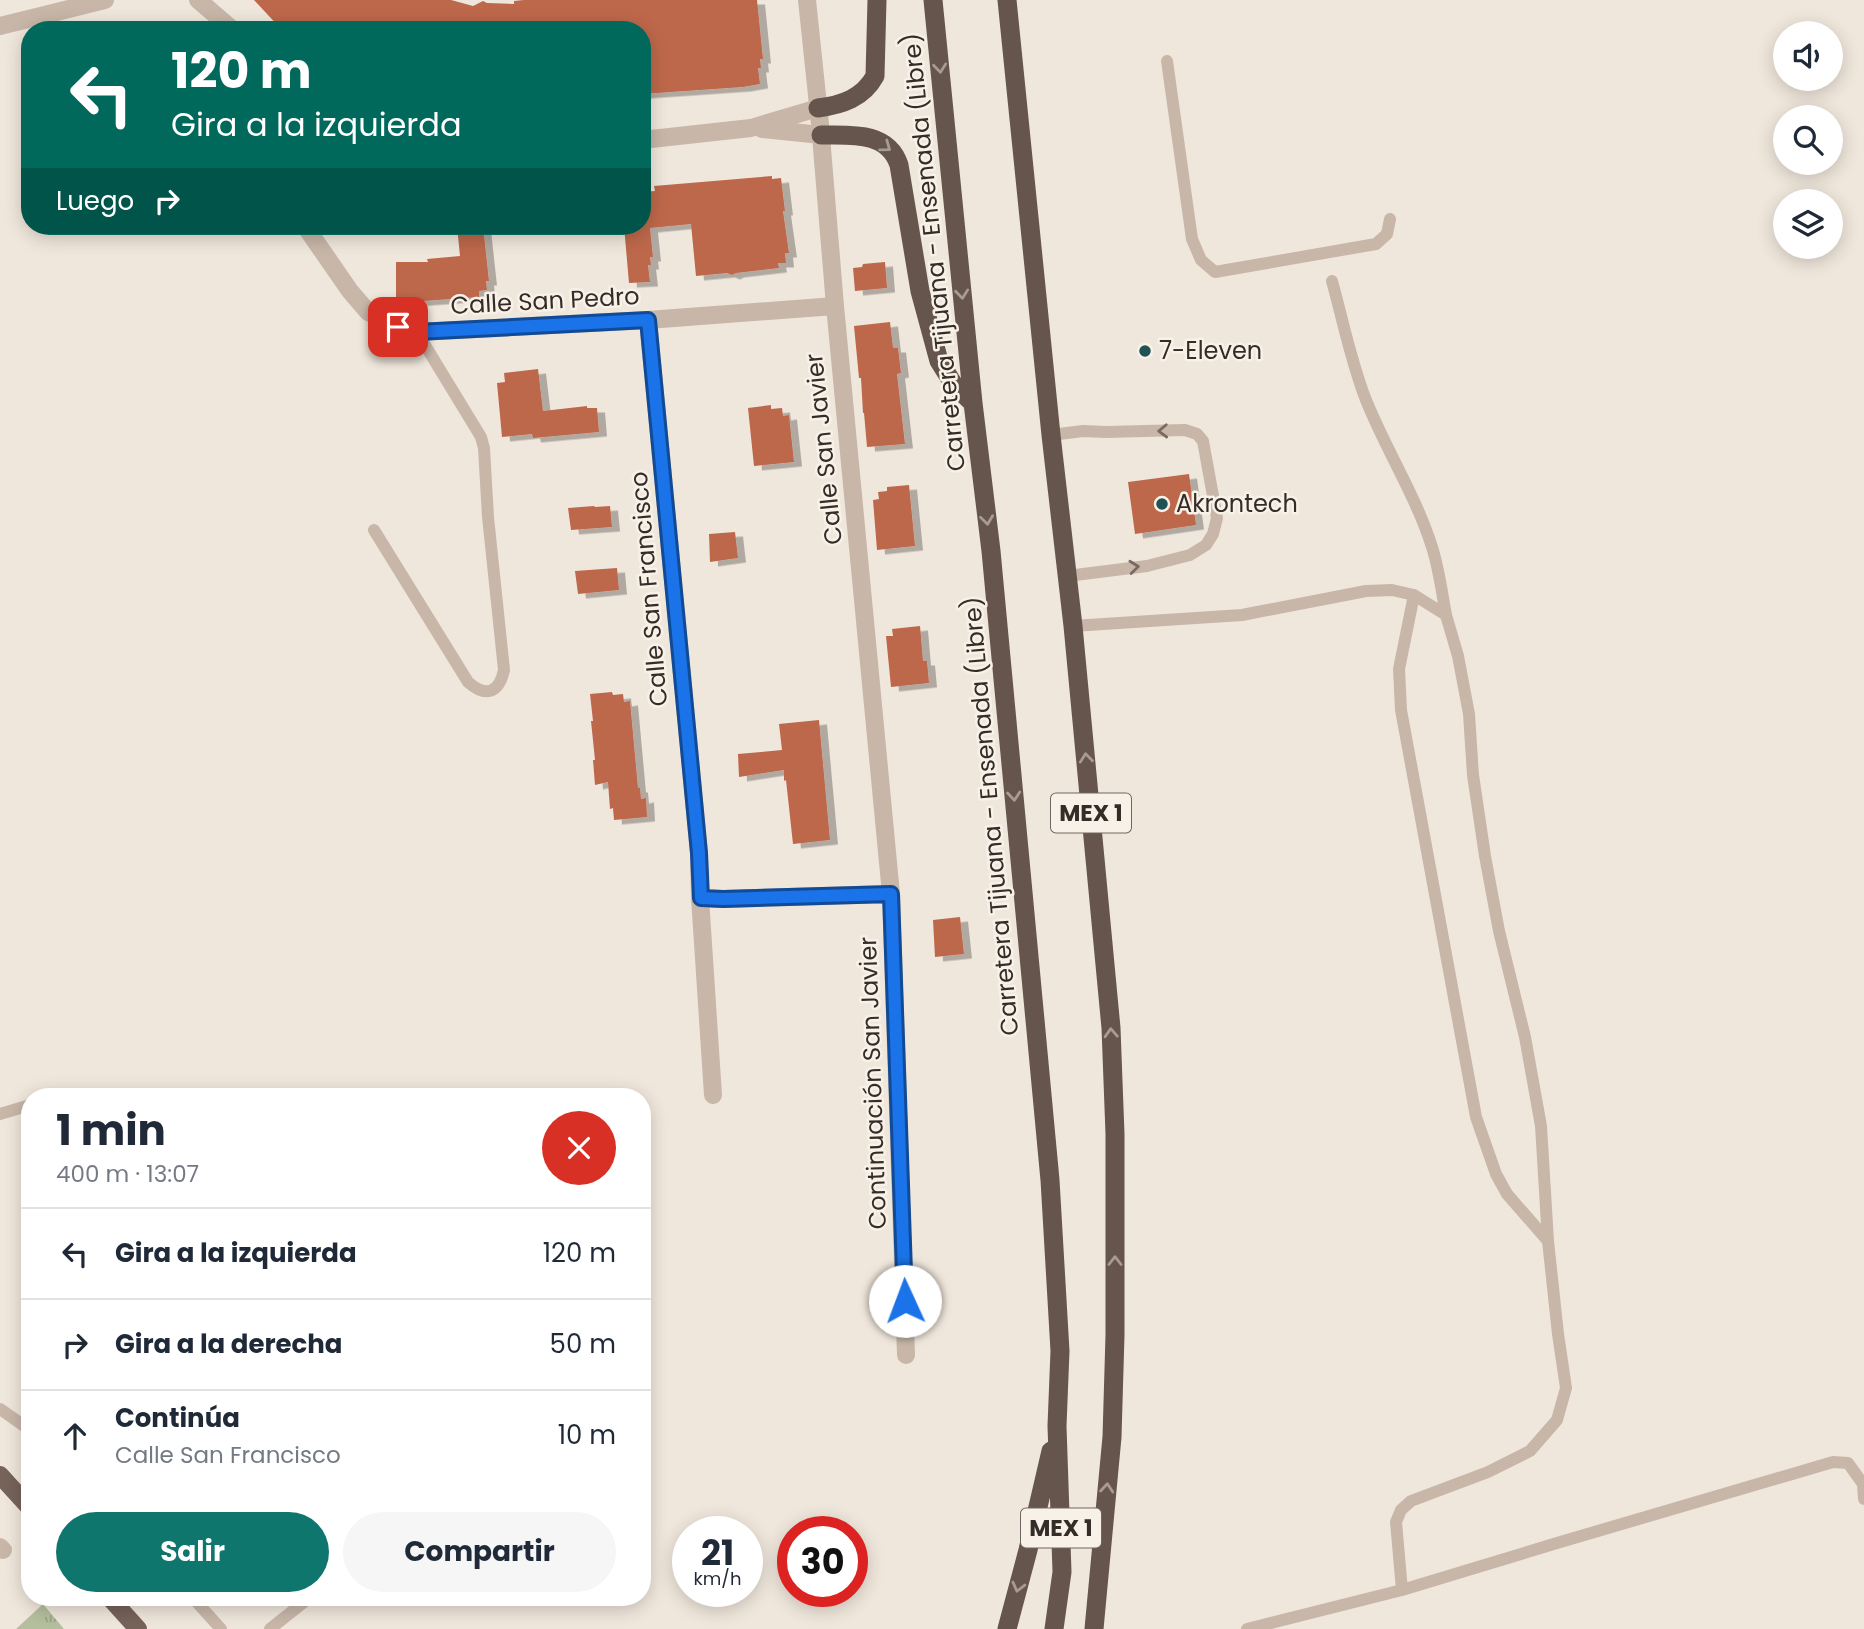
<!DOCTYPE html>
<html lang="es">
<meta charset="utf-8">
<style>
body{margin:0;font-family:Poppins,sans-serif;background:#f6f6f7;color:#1f2937;height:100vh;display:flex;flex-direction:column;font-size:26px;white-space:nowrap}
*{box-sizing:border-box;margin:0}
p{font-size:23px;color:#747a83}
.icon{flex:none;width:38px;height:38px;fill:none;stroke:currentColor;stroke-width:2;stroke-linecap:round;stroke-linejoin:round}
.map{position:relative;flex:1;overflow:hidden}
.sheet{position:absolute;left:21px;top:1088px;width:630px;height:518px;display:flex;flex-direction:column;background:#fff;border-radius:28px;box-shadow:0 4px 18px #0003}
.sheet>*{flex:none}
.guide{position:absolute;left:21px;top:21px;width:630px;height:214px;border-radius:28px;box-shadow:0 4px 18px #0003;background:#00695c;color:#fff;overflow:hidden}
.fabs{position:absolute;left:1773px;top:21px;display:grid;gap:14px}
.fabs a{display:grid;place-items:center;width:70px;height:70px;border-radius:50%;background:#fff;box-shadow:0 4px 18px #0003;font-size:35px}
.speed{position:absolute;left:672px;top:1516px;display:flex;gap:14px;font-size:35px;font-weight:700;text-align:center}
.speed>*{display:grid;place-content:center;width:91px;height:91px;border-radius:50%;background:#fff;box-shadow:0 4px 18px #0003;line-height:1}
.speed small{font-size:18px;font-weight:400}
.speed .limit{border:10px solid #d22;background:#fff;color:#111}
.pin{position:absolute;display:grid;place-items:center;width:60px;height:60px;color:#fff;margin:-30px;border-radius:14px;box-shadow:0 4px 10px #0006}
.me{position:absolute;width:77px;margin:-38px;rotate:358deg;stroke-linejoin:round;filter:drop-shadow(0 0 5px #0008)}
.turn{display:flex;align-items:center;gap:24px;height:147px;padding:0 35px;font-size:32px}
.turn .icon{width:91px;height:91px;stroke-width:2.5}
.turn b{display:block;font-size:49px;line-height:60px}
.then{display:flex;align-items:center;height:66px;padding:0 35px;background:#0003;gap:14px;font-size:26px}
.round{display:grid;place-items:center;flex:none;width:74px;height:74px;border-radius:37px;background:#f6f6f7}
.head{display:flex;align-items:center;justify-content:space-between;height:119px;padding:0 35px}
h1{font-size:42px;font-weight:700;line-height:52px}
.action{display:flex;gap:14px;margin-top:auto;padding:14px 35px}
.action a{flex:1;height:80px;border-radius:42px;background:#0f766e;color:#fff;font-size:28px;font-weight:700;line-height:80px;text-align:center}
.action a+a{background:#f6f6f7;color:#1f2937}
ul{padding:0;list-style:none}
li{display:flex;align-items:center;gap:21px;height:91px;padding:0 35px;border-top:2px solid #e0e1e3}
li div{flex:1}
li b{display:block;font-size:26px}
li em{font-style:normal}
.map>svg:first-child{display:block}
.grass{fill:url(#grass-tufts)}
.building{fill:#be674c;filter:url(#shadow)}
.lines{fill:none;stroke-linecap:round;stroke-linejoin:round}
.service{stroke:#c8b7a9;stroke-width:12}
.minor{stroke:#c8b7a9;stroke-width:18}
.tertiary{stroke:#c8b7a9;stroke-width:18}
.primary{stroke:#76635a;stroke-width:18}
.trunk{stroke:#66554d;stroke-width:19}
.oneway{stroke:#a89b93}
.oneway2{stroke:#776b62}
.route-casing{stroke:#114b97;stroke-width:18}
.route{stroke:#1a73e8;stroke-width:12}
.poi-dot{fill:#205154;stroke:#f8f1e8;stroke-width:2.5}
.labels{text-anchor:middle;stroke-width:5;stroke-linejoin:round;paint-order:stroke}
.shield{fill:#f8f1e8;stroke:#706762;stroke-width:2}
.shield-label{font-size:23px;font-weight:bold;fill:#352c28}
.street-label{font-size:24px;fill:#352c28;stroke:#f8f1e8}
.poi-label{font-size:24px;fill:#352c28;stroke:#f8f1e8;text-anchor:start}
</style>
<div class="map">
<svg width="1864" height="1629" viewBox="0 0 1864 1629">
<defs>
<pattern id="grass-tufts" width="24" height="20" patternUnits="userSpaceOnUse" patternTransform="scale(1.75)"><rect width="24" height="20" fill="#b4bf9d"/><path d="M3 7l-1-3M5 7V3M7 7l1-3M15 17l-1-3M17 17v-4M19 17l1-3" fill="none" stroke="#9ba487"/></pattern>
<filter id="shadow"><feDropShadow dx="8" dy="4.5" stdDeviation="0" flood-color="#0004"/></filter>
</defs>
<rect width="100%" height="100%" fill="#f0e7dc"/>
<!-- grass -->
<path class="grass" d="M 43,1604 L 64,1629 L 16,1629 Z"/>
<!-- building -->
<path class="building" d="M 254,0 L 451,0 L 473,6 L 483,1 L 487,3 L 514,4 L 514,1 L 524,0 L 757,0 L 763,59 L 760,59 L 761,68 L 758,68 L 760,84 L 743,87 L 642,94 L 642,30 L 378,30 L 362,23 L 358,30 L 282,30 Z
M 772,176 L 772,179 L 781,178 L 785,211 L 783,211 L 789,253 L 785,253 L 786,263 L 778,263 L 779,268 L 736,273 L 732,275 L 727,273 L 696,276 L 691,224 L 650,228 L 653,257 L 650,257 L 651,265 L 648,265 L 650,282 L 629,283 L 624,226 L 642,226 L 642,192 L 655,191 L 654,186 Z
M 457,226 L 483,226 L 489,281 L 486,281 L 487,290 L 479,291 L 479,297 L 396,303 L 396,262 L 428,262 L 427,259 L 460,256 Z
M 885,262 L 887,288 L 855,291 L 853,268 L 862,267 L 863,264 Z
M 890,322 L 893,348 L 898,348 L 901,373 L 897,374 L 905,444 L 867,447 L 864,413 L 863,413 L 861,378 L 859,378 L 854,326 Z
M 538,369 L 543,411 L 587,406 L 587,408 L 597,408 L 599,432 L 533,438 L 532,434 L 502,437 L 497,383 L 505,382 L 504,373 Z
M 771,405 L 771,409 L 782,408 L 783,416 L 789,415 L 794,462 L 754,466 L 748,408 Z
M 1189,474 L 1196,525 L 1135,534 L 1128,482 Z
M 909,485 L 915,546 L 877,550 L 873,500 L 879,499 L 878,492 L 887,491 L 887,487 Z
M 594,506 L 595,507 L 610,506 L 612,527 L 571,530 L 568,508 Z
M 735,532 L 738,558 L 710,562 L 709,534 Z
M 617,568 L 619,590 L 578,594 L 575,571 Z
M 920,626 L 923,661 L 927,661 L 929,683 L 891,687 L 886,636 L 893,636 L 892,629 Z
M 612,692 L 613,695 L 623,694 L 624,702 L 630,701 L 638,788 L 640,788 L 641,799 L 646,798 L 647,817 L 614,820 L 613,808 L 610,809 L 608,782 L 595,785 L 593,760 L 595,760 L 591,721 L 593,721 L 590,694 Z
M 819,720 L 830,840 L 793,844 L 786,780 L 784,781 L 784,770 L 739,777 L 738,754 L 782,750 L 779,724 Z
M 960,917 L 964,954 L 935,957 L 933,920 Z"/>
<g class="lines">
<!-- service -->
<path class="service" d="M 1167,61 L 1192,239 L 1201,260 L 1215,272 L 1376,244 L 1387,234 L 1390,219
M 1332,281 C 1343,321 1351,362 1366,400 C 1386,450 1416,496 1432,547 C 1439,569 1442,593 1446,615
M 1051,435 L 1083,431 L 1106,432 L 1185,430 L 1197,434 L 1203,441 L 1217,518 L 1213,534 L 1206,545 L 1190,555 L 1147,566 L 1067,576
M 374,530 L 468,682 C 486,698 499,693 504,670 L 488,517 L 484,448 L 481,437 L 417,332
M 1414,595 L 1399,669 L 1401,710 L 1476,1117 L 1496,1174 L 1507,1194 L 1548,1241
M 1073,626 L 1242,615 L 1366,591 L 1392,590 L 1414,595 L 1446,615 L 1458,656 L 1469,714 L 1473,775 L 1485,856 L 1499,931 L 1525,1037 L 1541,1126 L 1548,1241 L 1558,1334 L 1566,1388 L 1557,1420 L 1530,1451 L 1488,1472 L 1411,1501 L 1401,1510 L 1396,1522 L 1402,1590 L 1247,1629
M 0,1114 L 30,1105
M 0,1409 L 30,1430
M 1402,1590 L 1557,1543 L 1833,1462 L 1848,1463 L 1863,1484 L 1864,1499
M 193,1598 L 221,1629
M 270,1629 L 309,1598"/>
<!-- minor -->
<path class="minor" d="M 807,0 L 820,124 L 835,306 L 891,894 L 906,1355
M 0,26 L 105,0
M 305,226 L 350,291 L 368,312 L 399,327 L 417,332 L 648,320 L 835,306
M 648,320 L 699,853 L 700,898 L 723,899 L 891,894
M 700,898 L 713,1095
M 0,1547 L 3,1550"/>
<!-- tertiary -->
<path class="tertiary" d="M 198,0 L 233,30
M 762,129 L 821,135
M 642,140 L 751,128 L 818,108"/>
<!-- primary -->
<path class="primary" d="M 0,1475 L 30,1508
M 110,1598 L 138,1629"/>
<!-- trunk -->
<path class="trunk" d="M 933,0 L 973,403 L 991,551 L 1050,1180 L 1060,1351 L 1057,1426 L 1062,1572 L 1054,1629
M 1007,0 L 1051,435 L 1073,626 L 1111,1028 L 1115,1134 L 1115,1335 L 1112,1437 L 1094,1629
M 818,108 C 842,105 863,98 875,76 L 877,0
M 821,135 C 851,135 888,131 899,165 L 920,291 L 939,361 L 954,385 L 973,403
M 1007,1629 L 1028,1550 L 1051,1451"/>
</g>
<!-- one-way arrows -->
<defs><path id="oneway-chevron" d="M-2-3.5L2.5 0L-2 3.5" fill="none" stroke-width="1.6" stroke-linecap="round" stroke-linejoin="round" transform="scale(1.75)"/></defs>
<g class="oneway">
<use href="#oneway-chevron" transform="translate(940 68) rotate(84)"/>
<use href="#oneway-chevron" transform="translate(886 147) rotate(36)"/>
<use href="#oneway-chevron" transform="translate(962 294) rotate(84)"/>
<use href="#oneway-chevron" transform="translate(987 520) rotate(83)"/>
<use href="#oneway-chevron" transform="translate(1086 758) rotate(-96)"/>
<use href="#oneway-chevron" transform="translate(1014 796) rotate(85)"/>
<use href="#oneway-chevron" transform="translate(1111 1033) rotate(-93)"/>
<use href="#oneway-chevron" transform="translate(1115 1261) rotate(-90)"/>
<use href="#oneway-chevron" transform="translate(1107 1488) rotate(-85)"/>
<use href="#oneway-chevron" transform="translate(1018 1587) rotate(104)"/>
</g>
<g class="oneway2">
<use href="#oneway-chevron" transform="translate(1163 431) rotate(178)"/>
<use href="#oneway-chevron" transform="translate(1134 567) rotate(-6)"/>
</g>
<g class="lines">
<!-- route casing -->
<g class="route-casing">
<path id="route" d="M 398,327 L 417,332 L 648,320 L 699,853 L 701,898 L 723,899 L 891,894 L 905,1301"/>
</g>
<!-- route -->
<use href="#route" class="route"/>
</g>
<!-- markers -->
<g class="poi-dot">
<circle cx="1145" cy="351" r="7"/>
<circle cx="1162" cy="504" r="7"/>
</g>
<g class="labels">
<!-- shield labels -->
<g class="shield">
<rect x="1051" y="793.5" width="80" height="39" rx="5"/>
<rect x="1021" y="1508.5" width="80" height="39" rx="5"/>
</g>
<g class="shield-label">
<text x="1091" y="821">MEX 1</text>
<text x="1061" y="1536">MEX 1</text>
</g>
<!-- street labels -->
<g class="street-label">
<text transform="translate(934 252) rotate(-96)" y="8">Carretera Tijuana - Ensenada (Libre)</text>
<text transform="translate(545 301) rotate(-3)" y="8">Calle San Pedro</text>
<text transform="translate(824 449) rotate(-96)" y="8">Calle San Javier</text>
<text transform="translate(649 589) rotate(-95)" y="8">Calle San Francisco</text>
<text transform="translate(991 816) rotate(-95)" y="8">Carretera Tijuana - Ensenada (Libre)</text>
<text transform="translate(873 1083) rotate(-92)" y="8">Continuación San Javier</text>
</g>
<!-- poi labels -->
<g class="poi-label">
<text x="1159" y="359">7-Eleven</text>
<text x="1176" y="512">Akrontech</text>
</g>
</g>
</svg>
<div class="fabs">
<a><svg class="icon" aria-label="sound" viewBox="0 0 24 24"><path d="M4 9h4l5-4v14l-5-4H4zM17 9q2 3 0 6"/></svg></a>
<a><svg class="icon" aria-label="search" viewBox="0 0 24 24"><circle cx="10" cy="10" r="6"/><path d="M15 15l6 6"/></svg></a>
<a><svg class="icon" aria-label="layers" viewBox="0 0 24 24"><path d="M12 4l9 5-9 5-9-5zM3 14l9 5 9-5"/></svg></a>
</div>
<div class="speed"><div>21<small>km/h</small></div><div class="limit">30</div></div>
<div class="pin" style="left:398px;top:327px;background:#d93025"><svg class="icon" aria-label="arrive" viewBox="0 0 24 24"><path d="M6 21V4h12l-3 4 3 4H6"/></svg></div>
<svg class="me" style="left:905px;top:1301px" viewBox="-20 -20 40 40"><circle r="19" fill="#fff"/><path d="M0-13L10 11 0 6-10 11z" fill="#1a73e8"/></svg>
<div class="guide">
<div class="turn"><svg class="icon" aria-label="left" viewBox="0 0 24 24"><path d="M17 20v-9H6M10 6l-5 5 5 5"/></svg><div><b>120 m</b>Gira a la izquierda</div></div>
<div class="then">Luego<svg class="icon" aria-label="right" viewBox="0 0 24 24"><path d="M7 20v-9h11M14 6l5 5-5 5"/></svg></div>
</div>
<section class="sheet">
<div class="head"><div><h1>1 min</h1><p>400 m · 13:07</p></div><a class="round" style="background:#d93025;color:#fff"><svg class="icon" aria-label="close" viewBox="0 0 24 24"><path d="M6 6l12 12M18 6L6 18"/></svg></a></div>
<ul>
<li><svg class="icon" aria-label="left" viewBox="0 0 24 24"><path d="M17 20v-9H6M10 6l-5 5 5 5"/></svg><div><b>Gira a la izquierda</b></div><em>120 m</em></li>
<li><svg class="icon" aria-label="right" viewBox="0 0 24 24"><path d="M7 20v-9h11M14 6l5 5-5 5"/></svg><div><b>Gira a la derecha</b></div><em>50 m</em></li>
<li><svg class="icon" aria-label="ahead" viewBox="0 0 24 24"><path d="M12 20V5M6 11l6-6 6 6"/></svg><div><b>Continúa</b><p>Calle San Francisco</p></div><em>10 m</em></li>
</ul>
<div class="action"><a>Salir</a><a>Compartir</a></div>
</section>
</div>
